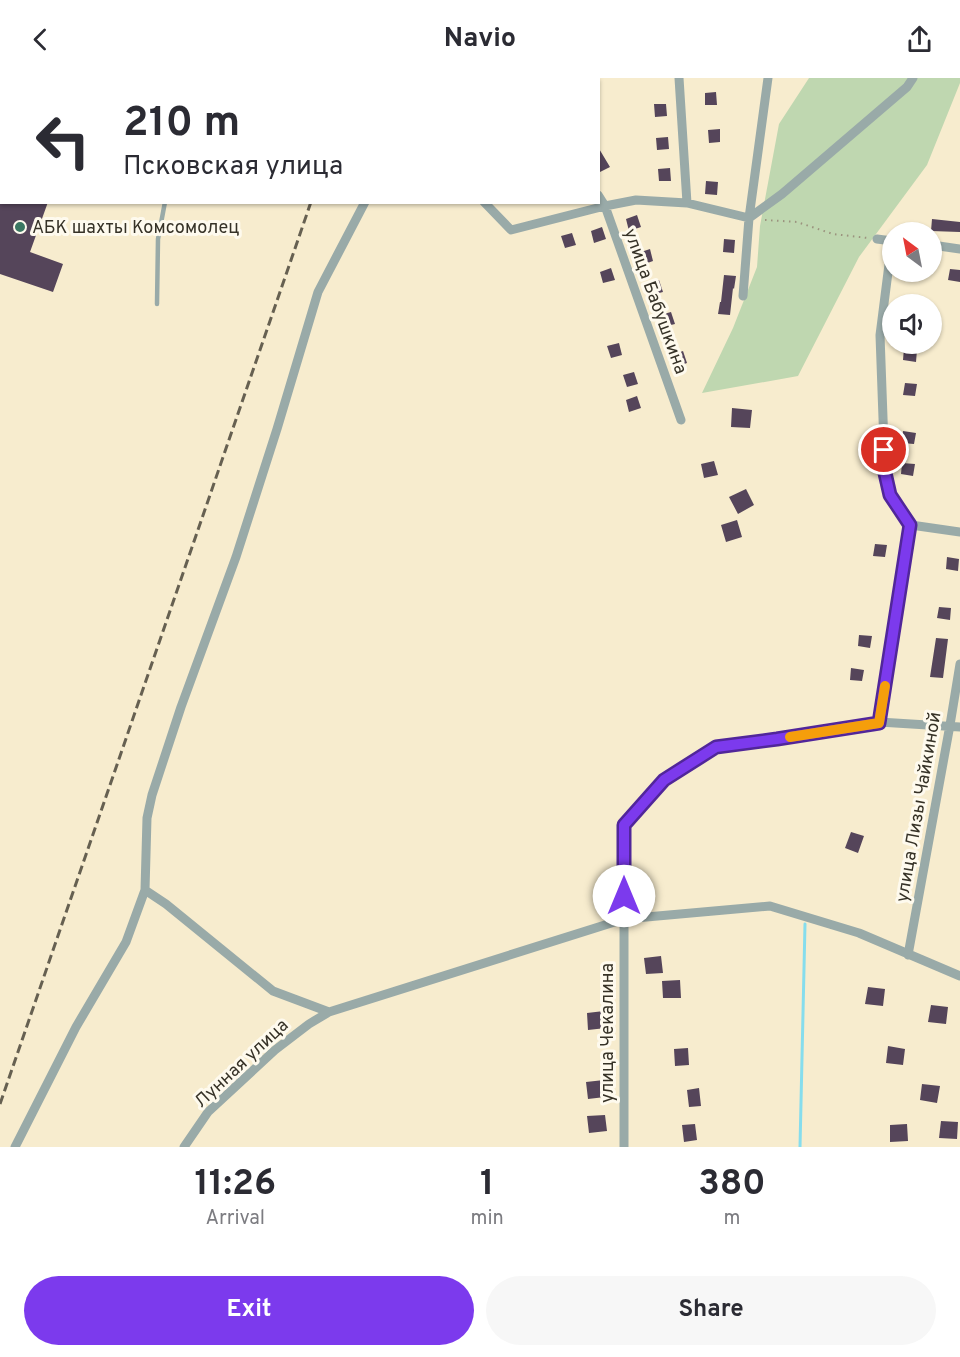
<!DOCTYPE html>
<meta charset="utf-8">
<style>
body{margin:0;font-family:Overpass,sans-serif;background:#f7f7f7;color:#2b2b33;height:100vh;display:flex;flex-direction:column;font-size:22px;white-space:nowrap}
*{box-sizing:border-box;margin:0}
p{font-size:20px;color:#7c7c81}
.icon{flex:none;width:33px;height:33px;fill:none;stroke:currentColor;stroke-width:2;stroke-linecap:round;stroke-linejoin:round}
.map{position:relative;height:1069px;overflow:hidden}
.panel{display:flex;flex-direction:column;background:#fff;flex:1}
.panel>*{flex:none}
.banner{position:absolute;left:0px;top:0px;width:600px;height:126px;box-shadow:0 2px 4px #0004;background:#fff;color:#2b2b33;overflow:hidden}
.needle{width:39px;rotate:328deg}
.tools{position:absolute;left:882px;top:144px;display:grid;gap:12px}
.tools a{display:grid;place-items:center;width:60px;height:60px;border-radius:50%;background:#fff;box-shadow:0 2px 4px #0004;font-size:30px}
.pin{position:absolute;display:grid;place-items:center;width:51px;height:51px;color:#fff;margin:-26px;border:3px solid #fff;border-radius:50%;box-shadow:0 2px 6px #0007}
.me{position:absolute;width:66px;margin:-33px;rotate:0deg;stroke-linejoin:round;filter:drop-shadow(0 0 4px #0008)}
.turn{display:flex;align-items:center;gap:21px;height:126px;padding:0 24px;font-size:27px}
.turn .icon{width:78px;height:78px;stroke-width:2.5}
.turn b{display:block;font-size:42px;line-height:51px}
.eta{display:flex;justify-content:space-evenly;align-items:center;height:102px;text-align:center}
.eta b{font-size:36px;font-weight:700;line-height:42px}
.cta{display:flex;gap:12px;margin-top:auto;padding:12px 24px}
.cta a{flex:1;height:69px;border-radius:36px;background:#7c3aed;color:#fff;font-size:24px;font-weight:700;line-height:69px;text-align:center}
.cta a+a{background:#f7f7f7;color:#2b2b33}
header{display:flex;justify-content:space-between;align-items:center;height:78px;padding:0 24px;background:#fff;font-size:27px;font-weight:700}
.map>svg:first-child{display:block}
.green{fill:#bfd7b0}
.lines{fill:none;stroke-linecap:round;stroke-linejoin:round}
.stream{stroke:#86dded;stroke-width:3}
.building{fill:#55455a}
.path{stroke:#9b937e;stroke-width:2;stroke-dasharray:1.5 4.5;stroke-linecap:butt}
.lane{stroke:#99aaa8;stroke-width:4.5}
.street{stroke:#99aaa8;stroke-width:9}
.rail{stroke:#666051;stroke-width:3;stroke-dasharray:9 4.5;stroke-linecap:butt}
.route-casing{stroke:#51269a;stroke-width:15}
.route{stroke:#7c3aed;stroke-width:10}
.slow{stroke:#f59e0b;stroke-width:10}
.poi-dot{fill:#3b7762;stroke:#fefaee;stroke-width:2}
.labels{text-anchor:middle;stroke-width:6;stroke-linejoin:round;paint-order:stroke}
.poi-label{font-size:18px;fill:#363227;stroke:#fefaee;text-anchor:start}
.street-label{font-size:18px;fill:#363227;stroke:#fefaee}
</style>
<header><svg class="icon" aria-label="back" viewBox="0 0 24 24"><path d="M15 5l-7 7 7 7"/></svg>Navio<svg class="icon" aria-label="share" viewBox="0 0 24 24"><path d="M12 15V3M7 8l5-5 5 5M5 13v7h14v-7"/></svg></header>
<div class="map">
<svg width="960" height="1069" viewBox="0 0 960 1069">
<rect width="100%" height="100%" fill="#f7ecce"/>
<!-- green -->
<path class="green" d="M 809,0 L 960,0 L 960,5 L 927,87 L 859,179 L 798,298 L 702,315 L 733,250 L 757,189 L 760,148 L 779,46 Z"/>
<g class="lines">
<!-- stream -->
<path class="stream" d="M 800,1069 L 805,846"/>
</g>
<!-- building -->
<path class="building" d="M 716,14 L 717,27 L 705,27 L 705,15 Z
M 654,26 L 666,26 L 667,38 L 655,39 Z
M 720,51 L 720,64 L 709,65 L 708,52 Z
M 668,59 L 669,71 L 657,72 L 656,60 Z
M 598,69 L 610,89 L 598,95 Z
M 670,90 L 671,103 L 659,103 L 658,91 Z
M 706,103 L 718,104 L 717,117 L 705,116 Z
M 0,124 L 48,124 L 30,174 L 63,186 L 53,214 L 0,196 Z
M 637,137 L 641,149 L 629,153 L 626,141 Z
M 932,141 L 960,144 L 960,154 L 931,153 Z
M 602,149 L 606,161 L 594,165 L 591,153 Z
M 572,155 L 576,167 L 565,170 L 561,158 Z
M 724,161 L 735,162 L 734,175 L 723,174 Z
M 650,171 L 653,183 L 642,187 L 638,175 Z
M 611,190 L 615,202 L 603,205 L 600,194 Z
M 950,191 L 960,192 L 960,204 L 948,202 Z
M 724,197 L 736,198 L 734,211 L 733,210 L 730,237 L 718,236 L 720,224 L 721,224 Z
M 659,202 L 663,214 L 651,217 L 648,205 Z
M 671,234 L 675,246 L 663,249 L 660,237 Z
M 619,265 L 622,277 L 611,280 L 607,268 Z
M 904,270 L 917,272 L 916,284 L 903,282 Z
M 683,273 L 687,285 L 676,289 L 672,277 Z
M 634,294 L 638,306 L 627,309 L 623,297 Z
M 905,305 L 917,306 L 915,318 L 903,317 Z
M 637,318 L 641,330 L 629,334 L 626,322 Z
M 732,330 L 752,332 L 750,350 L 731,349 Z
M 903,353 L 916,355 L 914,366 L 902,365 Z
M 714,383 L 718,397 L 704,400 L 701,386 Z
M 902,385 L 915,386 L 913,398 L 901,396 Z
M 746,411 L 754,427 L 738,436 L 729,419 Z
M 737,442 L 742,459 L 726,464 L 721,447 Z
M 875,466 L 887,467 L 885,479 L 873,478 Z
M 947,479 L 959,481 L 958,493 L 946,491 Z
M 939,529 L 951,530 L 950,542 L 937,540 Z
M 859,557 L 872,558 L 870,570 L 858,568 Z
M 936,560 L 948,561 L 943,600 L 930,599 Z
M 851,590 L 864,592 L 862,603 L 850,602 Z
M 851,754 L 864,758 L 858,775 L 845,770 Z
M 661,878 L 663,895 L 646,896 L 644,880 Z
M 680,902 L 681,920 L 663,920 L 662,903 Z
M 868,909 L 885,911 L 883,928 L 865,926 Z
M 931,927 L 948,929 L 946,946 L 928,944 Z
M 604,933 L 606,950 L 588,952 L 587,935 Z
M 888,968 L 905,971 L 903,987 L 886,985 Z
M 688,970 L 689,987 L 675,988 L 674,971 Z
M 604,1002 L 605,1019 L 588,1021 L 586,1004 Z
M 922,1006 L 940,1008 L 937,1025 L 920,1022 Z
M 699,1010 L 701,1028 L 689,1029 L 687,1012 Z
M 605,1037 L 607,1053 L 589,1055 L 587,1038 Z
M 941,1043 L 958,1044 L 957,1061 L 939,1060 Z
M 695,1046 L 697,1062 L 684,1064 L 682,1047 Z
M 907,1046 L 908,1063 L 890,1064 L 890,1047 Z"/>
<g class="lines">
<!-- path -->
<path class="path" d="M 765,142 L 797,144 L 833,156 L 868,160"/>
<!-- lane -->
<path class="lane" d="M 183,0 L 183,2
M 157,226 L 158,161 L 165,124"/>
<!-- street -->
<path class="street" d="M 398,0 L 398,2
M 558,0 L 558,2
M 679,0 L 687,125
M 598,117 L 605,128 L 681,342
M 365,124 L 318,214 L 277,351 L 236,479 L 181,629 L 152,717 L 147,740 L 145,812 L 166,826 L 273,913 L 329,934 L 624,841 L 770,828 L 859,855 L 960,898
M 484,124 L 511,152 L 605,128 L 636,122 L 687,125 L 749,140
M 749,140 L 782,116 L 907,9 L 913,0
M 877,161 L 892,163
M 932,167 L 960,171
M 743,218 L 749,140 L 768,0
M 911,447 L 960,454
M 879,644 L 911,447 L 890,417 L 885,395 L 880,257 L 892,163
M 908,877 L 950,647 L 960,586
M 15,1069 L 76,949 L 126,864 L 145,812
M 184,1069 L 208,1034 L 275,972 L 309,946 L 329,934
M 624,1069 L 624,747 L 664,702 L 716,669 L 777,661 L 879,644 L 960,649"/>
<!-- rail -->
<path class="rail" d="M 353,2 L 353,0
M 0,1026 L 311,124"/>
</g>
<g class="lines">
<!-- route casing -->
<g class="route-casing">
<path id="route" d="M 624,818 L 624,747 L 664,702 L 716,669 L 777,661 L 879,645 L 910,447 L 890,417 L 885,395 L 884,372"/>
</g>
<!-- route -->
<use href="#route" class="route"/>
<!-- slow -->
<path class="slow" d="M 790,659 L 879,645 L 885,608"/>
</g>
<!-- markers -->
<circle class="poi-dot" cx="20" cy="149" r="6"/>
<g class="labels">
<!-- poi labels -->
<g class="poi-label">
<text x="32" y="155">АБК шахты Комсомолец</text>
</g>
<!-- street labels -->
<g class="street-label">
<text transform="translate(656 223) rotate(70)" y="6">улица Бабушкина</text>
<text transform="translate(918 729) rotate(-80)" y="6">улица Лизы Чайкиной</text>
<text transform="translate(607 955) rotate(-90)" y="6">улица Чекалина</text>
<text transform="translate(241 985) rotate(-43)" y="6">Лунная улица</text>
</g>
</g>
</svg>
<div class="tools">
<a><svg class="needle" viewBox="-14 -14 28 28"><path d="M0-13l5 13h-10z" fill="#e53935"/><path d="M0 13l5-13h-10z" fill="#7c7c81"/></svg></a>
<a><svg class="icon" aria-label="sound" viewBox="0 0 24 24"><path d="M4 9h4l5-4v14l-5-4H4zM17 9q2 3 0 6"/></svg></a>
</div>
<div class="pin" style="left:884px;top:372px;background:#d93025"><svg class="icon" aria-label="arrive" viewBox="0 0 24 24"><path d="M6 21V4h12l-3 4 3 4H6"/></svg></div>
<svg class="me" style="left:624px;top:818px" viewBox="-20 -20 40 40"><circle r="19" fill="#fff"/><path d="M0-13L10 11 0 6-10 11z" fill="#7c3aed"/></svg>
<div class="banner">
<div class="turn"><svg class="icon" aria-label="left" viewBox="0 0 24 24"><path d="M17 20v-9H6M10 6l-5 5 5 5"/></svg><div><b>210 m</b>Псковская улица</div></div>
</div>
</div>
<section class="panel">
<div class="eta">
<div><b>11:26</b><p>Arrival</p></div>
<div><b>1</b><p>min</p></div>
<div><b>380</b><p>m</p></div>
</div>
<div class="cta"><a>Exit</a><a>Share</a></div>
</section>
